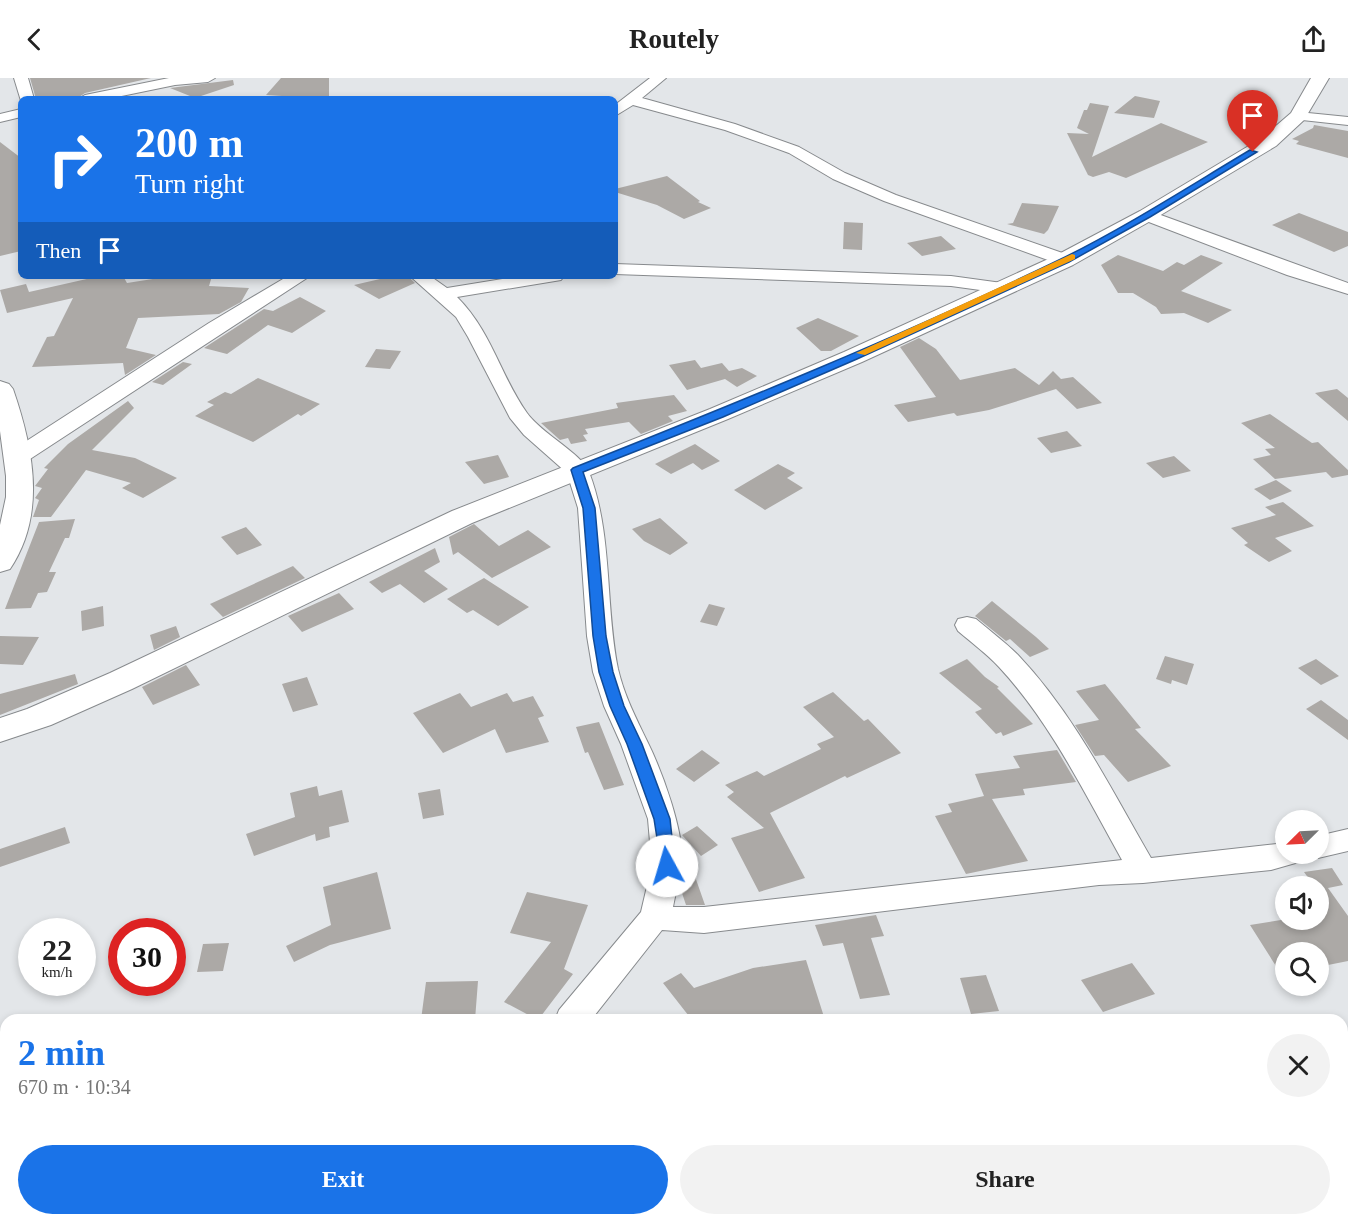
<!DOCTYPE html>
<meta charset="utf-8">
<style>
body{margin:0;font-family:"Times New Roman",serif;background:#f2f2f2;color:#222;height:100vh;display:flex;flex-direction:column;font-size:22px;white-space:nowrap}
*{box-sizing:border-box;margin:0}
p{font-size:20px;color:#767676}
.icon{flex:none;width:33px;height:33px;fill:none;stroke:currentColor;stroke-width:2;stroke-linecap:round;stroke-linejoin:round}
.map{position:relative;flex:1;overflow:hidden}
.drawer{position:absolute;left:0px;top:936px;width:1348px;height:212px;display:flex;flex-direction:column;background:#fff;border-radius:18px 18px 0 0;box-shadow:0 3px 9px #0003}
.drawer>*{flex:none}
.hud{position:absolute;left:18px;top:18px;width:600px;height:183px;border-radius:9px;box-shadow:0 3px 9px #0003;background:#1a73e8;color:#fff;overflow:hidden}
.needle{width:39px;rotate:246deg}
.buttons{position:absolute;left:1275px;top:732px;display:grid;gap:12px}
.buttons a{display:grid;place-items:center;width:54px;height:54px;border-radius:50%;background:#fff;box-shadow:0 3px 9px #0003;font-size:30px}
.speed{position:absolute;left:18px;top:840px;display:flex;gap:12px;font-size:30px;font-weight:700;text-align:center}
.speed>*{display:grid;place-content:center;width:78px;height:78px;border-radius:50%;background:#fff;box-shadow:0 3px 9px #0003;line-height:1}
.speed small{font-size:15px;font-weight:400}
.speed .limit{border:9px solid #d22;background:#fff;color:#111}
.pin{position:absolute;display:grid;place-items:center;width:51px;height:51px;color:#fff;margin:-62px -26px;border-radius:50% 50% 50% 0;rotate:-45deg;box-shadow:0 0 6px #0007}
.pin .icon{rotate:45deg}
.me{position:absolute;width:66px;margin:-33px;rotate:354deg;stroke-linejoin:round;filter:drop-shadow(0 0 4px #0008)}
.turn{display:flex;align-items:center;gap:21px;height:126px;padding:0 18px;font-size:27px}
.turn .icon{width:78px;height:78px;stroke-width:2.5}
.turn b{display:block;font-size:42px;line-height:51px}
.then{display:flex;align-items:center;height:57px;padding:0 18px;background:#0003;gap:12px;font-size:22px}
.round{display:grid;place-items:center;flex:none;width:63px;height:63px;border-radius:32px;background:#f2f2f2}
.summary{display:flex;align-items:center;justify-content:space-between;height:102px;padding:0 18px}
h1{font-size:36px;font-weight:600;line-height:45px;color:#1a73e8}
.primary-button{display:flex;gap:12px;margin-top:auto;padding:12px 18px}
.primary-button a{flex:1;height:69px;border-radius:36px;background:#1a73e8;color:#fff;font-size:24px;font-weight:600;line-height:69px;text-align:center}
.primary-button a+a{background:#f2f2f2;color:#222}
header{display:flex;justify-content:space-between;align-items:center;height:78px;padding:0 18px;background:#fff;font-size:27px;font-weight:600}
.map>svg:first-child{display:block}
.building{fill:#aca9a6}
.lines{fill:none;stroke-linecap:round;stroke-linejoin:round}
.minor-casing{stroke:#878a8d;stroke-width:2}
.major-casing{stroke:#878a8d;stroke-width:2}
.minor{fill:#fff;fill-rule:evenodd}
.major{fill:#fff;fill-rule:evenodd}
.route{fill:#1a73e8;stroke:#114b97;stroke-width:1.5}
.slow{fill:#f59e0b}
</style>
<header><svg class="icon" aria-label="back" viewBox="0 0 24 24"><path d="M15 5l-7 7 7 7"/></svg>Routely<svg class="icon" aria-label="share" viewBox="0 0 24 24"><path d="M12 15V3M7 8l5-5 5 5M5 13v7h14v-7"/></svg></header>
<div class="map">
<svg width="1348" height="1147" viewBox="0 0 1348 1147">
<rect width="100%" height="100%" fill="#e3e6e9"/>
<!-- building -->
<path class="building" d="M 30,0 L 151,0 L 85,15 L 76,21 L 36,21 Z
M 281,0 L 329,0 L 329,21 L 266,17 Z
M 233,2 L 234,7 L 195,20 L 170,10 Z
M 1135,18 L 1160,23 L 1154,40 L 1114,35 Z
M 1090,25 L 1109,28 L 1092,79 L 1161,45 L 1208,64 L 1126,100 L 1109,94 L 1093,99 L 1088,97 L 1067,55 L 1089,56 L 1077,50 L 1084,32 L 1087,32 Z
M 1314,47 L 1348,53 L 1348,80 L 1296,66 L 1299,63 L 1292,61 L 1313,50 Z
M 0,64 L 21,80 L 21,173 L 0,178 Z
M 667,98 L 700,123 L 698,124 L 711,130 L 684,141 L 657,127 L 615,114 L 615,111 Z
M 1022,125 L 1059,128 L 1048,152 L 1044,156 L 1007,146 L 1013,145 Z
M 1299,135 L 1348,154 L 1348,168 L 1334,174 L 1272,147 Z
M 844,144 L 863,145 L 862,172 L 843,171 Z
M 941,158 L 956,171 L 922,178 L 907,165 Z
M 1118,177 L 1163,193 L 1177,184 L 1184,187 L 1201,177 L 1223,185 L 1181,213 L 1232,232 L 1208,245 L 1184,235 L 1161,236 L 1156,229 L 1133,215 L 1118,215 L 1101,187 Z
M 100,198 L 123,198 L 127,205 L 172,198 L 212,198 L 209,208 L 249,210 L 241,224 L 219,236 L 138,240 L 126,270 L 156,277 L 125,297 L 123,285 L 32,289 L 47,259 L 54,258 L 73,220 L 7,235 L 0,212 L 26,206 L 29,214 Z
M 393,198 L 408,198 L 415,205 L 379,221 L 354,207 Z
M 300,219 L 326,233 L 292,255 L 268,247 L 227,276 L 204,270 L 264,231 L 273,233 Z
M 818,240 L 859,258 L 831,273 L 821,273 L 796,250 Z
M 919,260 L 936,271 L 960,302 L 1015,290 L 1039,307 L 1053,293 L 1061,301 L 1073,299 L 1102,325 L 1077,331 L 1056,311 L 989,332 L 957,338 L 954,335 L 908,344 L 894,327 L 936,319 L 900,269 Z
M 376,271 L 401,273 L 390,291 L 365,289 Z
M 695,282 L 701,290 L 722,285 L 729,293 L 742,290 L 757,298 L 737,309 L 725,301 L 687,312 L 669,287 Z
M 183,284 L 192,286 L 163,307 L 152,304 Z
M 258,300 L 320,326 L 301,338 L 298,336 L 253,364 L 195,338 L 214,327 L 207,324 L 225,314 L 231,316 Z
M 1337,311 L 1348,320 L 1348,343 L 1315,315 Z
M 674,317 L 687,333 L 668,338 L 673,343 L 641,356 L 629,344 L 585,351 L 588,356 L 583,357 L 587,363 L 571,366 L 568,360 L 560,362 L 541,345 L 618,330 L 616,325 Z
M 128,323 L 134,330 L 92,372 L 135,380 L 177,400 L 143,420 L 122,410 L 131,405 L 86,392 L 51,439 L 33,439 L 39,422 L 35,420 L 42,410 L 35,408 L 48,391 L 44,390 L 68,366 Z
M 1270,336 L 1312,365 L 1318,364 L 1348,392 L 1348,397 L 1332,400 L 1326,394 L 1275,401 L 1253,381 L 1271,377 L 1265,371 L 1275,370 L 1241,345 Z
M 1067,353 L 1082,368 L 1051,375 L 1037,360 Z
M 695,366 L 720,383 L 702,392 L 693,385 L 671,396 L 655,386 Z
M 498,377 L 509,399 L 484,406 L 465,384 Z
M 1174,378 L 1191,393 L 1163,400 L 1146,385 Z
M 778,386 L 795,395 L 787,400 L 803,410 L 765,432 L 734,412 Z
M 1276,402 L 1292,413 L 1270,422 L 1254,411 Z
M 1283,424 L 1314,448 L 1275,460 L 1292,473 L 1269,484 L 1244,467 L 1248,465 L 1231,450 L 1276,437 L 1265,429 Z
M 660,440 L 688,465 L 670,477 L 644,463 L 632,451 Z
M 75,441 L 69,460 L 65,460 L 49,494 L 56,494 L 47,514 L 38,515 L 31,530 L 5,531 L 39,444 Z
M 474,446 L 499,468 L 528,452 L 551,469 L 492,500 L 458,474 L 453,477 L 449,459 Z
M 246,449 L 262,467 L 237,477 L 221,459 Z
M 435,470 L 440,484 L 424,493 L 448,511 L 424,525 L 400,506 L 382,515 L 369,504 Z
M 293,488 L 305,500 L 223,539 L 210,526 Z
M 484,500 L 529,529 L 498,548 L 473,532 L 467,535 L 447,521 Z
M 339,515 L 354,531 L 302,554 L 288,538 Z
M 992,523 L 1036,559 L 1049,571 L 1030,579 L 1010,561 L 1006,563 L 975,538 Z
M 709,526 L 725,530 L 717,548 L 700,544 Z
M 103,528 L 104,548 L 82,553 L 81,533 Z
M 176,548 L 180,559 L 154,572 L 150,557 Z
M 0,558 L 39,559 L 23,587 L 0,586 Z
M 1165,578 L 1194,586 L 1187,607 L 1172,602 L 1171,606 L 1156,601 Z
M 967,581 L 985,599 L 999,609 L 997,610 L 1033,646 L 1003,658 L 1001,654 L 996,656 L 975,634 L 982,631 L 939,595 Z
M 1316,581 L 1339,598 L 1321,607 L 1298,590 Z
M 186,587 L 200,607 L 153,627 L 142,609 Z
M 75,596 L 78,606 L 0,637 L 0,616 Z
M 307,599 L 318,627 L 293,634 L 282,606 Z
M 1105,606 L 1141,650 L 1135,651 L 1171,688 L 1128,704 L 1104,677 L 1095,678 L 1075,647 L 1099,642 L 1076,613 Z
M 833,614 L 864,643 L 868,641 L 901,675 L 847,700 L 845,698 L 770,735 L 805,800 L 759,814 L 731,760 L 764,750 L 727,719 L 734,714 L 725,707 L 757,693 L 764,698 L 821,671 L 817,666 L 834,659 L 803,629 Z
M 460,615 L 471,629 L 507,615 L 513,624 L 533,618 L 544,638 L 538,640 L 549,664 L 506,675 L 495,651 L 443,675 L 413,635 Z
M 1321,622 L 1348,642 L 1348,662 L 1306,631 Z
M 599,644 L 624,707 L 604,712 L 588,674 L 585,675 L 576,649 Z
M 702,672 L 720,685 L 694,704 L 676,691 Z
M 1057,672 L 1076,704 L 1023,711 L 1025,717 L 992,721 L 1028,783 L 966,796 L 935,738 L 952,734 L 948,726 L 984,718 L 975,696 L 1020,690 L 1013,678 Z
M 317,708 L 319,718 L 342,712 L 349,744 L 329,749 L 330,759 L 316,763 L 315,756 L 254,778 L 246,756 L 295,739 L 290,715 Z
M 440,711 L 444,737 L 423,741 L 418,715 Z
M 697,748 L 718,767 L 701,778 L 682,757 Z
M 65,749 L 70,765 L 0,789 L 0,771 Z
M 692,790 L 705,827 L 686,827 L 680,809 L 684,792 Z
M 1332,790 L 1343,807 L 1328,810 L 1348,838 L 1348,883 L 1318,889 L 1318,874 L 1286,874 L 1286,904 L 1250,847 L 1281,842 L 1318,842 L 1318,808 L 1314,808 L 1304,794 Z
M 377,794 L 391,851 L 330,867 L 294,884 L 286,868 L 331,847 L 323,809 Z
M 527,814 L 588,827 L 564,891 L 573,896 L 538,942 L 504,924 L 551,864 L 510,855 Z
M 876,837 L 884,858 L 871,860 L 890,917 L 860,921 L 843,865 L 823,868 L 815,847 Z
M 229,865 L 223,893 L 197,894 L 203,866 Z
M 806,882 L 825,942 L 692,942 L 663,905 L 681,895 L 694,910 L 753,890 Z
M 1132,885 L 1155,916 L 1103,934 L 1081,902 Z
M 986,897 L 999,933 L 971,936 L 960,900 Z
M 478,903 L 475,942 L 421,942 L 426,904 Z"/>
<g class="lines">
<!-- minor casing -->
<g class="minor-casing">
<path id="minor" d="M 14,0 L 28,0 L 34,21 L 21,23 Z
M 169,0 L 215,0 L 208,4 L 175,7 L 107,21 L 78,21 L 85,17 Z
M 650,0 L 666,0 L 642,20 L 735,46 L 799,69 L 845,95 L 896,117 L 1071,178 L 1074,182 L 1071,186 L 1059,186 L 884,123 L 833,101 L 789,75 L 725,52 L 633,27 L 615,38 L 615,27 Z
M 21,31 L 21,39 L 0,44 L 0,36 Z
M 1298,34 L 1348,39 L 1348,47 L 1293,41 L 1291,38 Z
M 1147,132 L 1348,205 L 1348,216 L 1287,197 L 1141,141 L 1139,137 Z
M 615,186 L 951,198 L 1002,205 L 1008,206 L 1011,210 L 1008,214 L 1002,215 L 951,208 L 615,196 Z
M 288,198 L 310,198 L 27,383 L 19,384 L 11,383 L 8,378 L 11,373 L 209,245 Z
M 410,198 L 430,198 L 447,210 L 521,198 L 564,198 L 561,202 L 555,203 L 457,219 C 492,254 500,297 527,335 C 541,355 582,376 589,394 C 613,456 605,527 618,591 C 624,617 636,640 647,663 C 662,693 685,755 682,789 C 680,802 675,816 673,829 L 704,829 L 1122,782 C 1085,716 1051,645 999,589 C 987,576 972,565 958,553 L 955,547 L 958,541 L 967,539 L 976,541 C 990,553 1005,564 1018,577 C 1074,636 1111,711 1151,780 L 1286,765 L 1286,776 L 1304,776 L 1299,784 L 1271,792 L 1143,805 L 1099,807 L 704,855 L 662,852 L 591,942 L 555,942 L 559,932 L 641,834 L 652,787 L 648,741 L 621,666 L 604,628 L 593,594 L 587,558 L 578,430 L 567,395 L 524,357 L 510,340 L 468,259 L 456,239 Z
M 1348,751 L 1348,773 L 1318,780 L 1308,777 L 1318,776 L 1318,758 Z
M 0,1127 L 6,1128 L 6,1142 L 32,1142 L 34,1147 L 0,1147 Z
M 426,1142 L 462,1142 L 460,1147 L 424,1147 Z"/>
</g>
<!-- major casing -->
<g class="major-casing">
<path id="major" d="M 1311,0 L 1329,0 L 1304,42 L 1276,68 L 1154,141 L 1073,187 L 862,284 L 728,341 L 472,445 L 132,611 L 51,647 L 0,664 L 0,640 L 27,631 L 110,595 L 452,433 L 710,331 L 844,274 L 1057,177 L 1140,133 L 1262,60 L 1291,35 Z
M 0,303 L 9,306 L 13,311 C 33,369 47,436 10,491 L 0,494 L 0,447 L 6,419 L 6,398 L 0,353 Z"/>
</g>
<!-- minor -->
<use href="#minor" class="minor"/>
<!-- major -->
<use href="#major" class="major"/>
</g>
<!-- route -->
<path class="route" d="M 1250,72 L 1257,74 L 1150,139 L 1069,184 L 857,281 L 723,339 L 583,394 L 595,430 L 606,558 L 613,594 L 624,628 L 642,666 L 670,741 L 675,788 L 673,792 L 667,794 L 662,792 L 654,741 L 627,666 L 610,628 L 599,594 L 593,558 L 583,430 L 571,392 L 573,390 C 737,325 902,258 1061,181 C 1126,149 1188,109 1250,72 Z"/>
<!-- slow -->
<path class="slow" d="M 1072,176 L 1075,177 L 1075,181 L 865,277 L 856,275 Z"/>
</svg>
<div class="buttons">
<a><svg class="needle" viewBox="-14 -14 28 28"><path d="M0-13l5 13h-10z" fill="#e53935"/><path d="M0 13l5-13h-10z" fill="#767676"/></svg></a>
<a><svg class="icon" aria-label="sound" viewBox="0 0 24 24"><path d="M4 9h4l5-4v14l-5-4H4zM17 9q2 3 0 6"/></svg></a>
<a><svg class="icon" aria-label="search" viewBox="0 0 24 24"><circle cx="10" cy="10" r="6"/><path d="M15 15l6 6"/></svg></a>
</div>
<div class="speed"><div>22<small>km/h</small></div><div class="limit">30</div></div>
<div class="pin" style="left:1253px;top:74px;background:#d93025"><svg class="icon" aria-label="arrive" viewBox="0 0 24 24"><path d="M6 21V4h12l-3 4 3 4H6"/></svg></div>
<svg class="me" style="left:667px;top:788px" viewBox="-20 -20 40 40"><circle r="19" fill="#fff"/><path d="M0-13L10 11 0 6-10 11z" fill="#1a73e8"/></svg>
<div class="hud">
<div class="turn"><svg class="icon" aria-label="right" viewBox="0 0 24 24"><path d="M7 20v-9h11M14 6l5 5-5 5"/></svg><div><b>200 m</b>Turn right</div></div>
<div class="then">Then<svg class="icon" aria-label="arrive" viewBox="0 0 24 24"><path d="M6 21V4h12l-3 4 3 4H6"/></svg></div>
</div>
<section class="drawer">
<div class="summary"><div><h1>2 min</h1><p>670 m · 10:34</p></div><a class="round"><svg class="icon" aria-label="close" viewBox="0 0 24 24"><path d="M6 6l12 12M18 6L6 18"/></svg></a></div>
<div class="primary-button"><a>Exit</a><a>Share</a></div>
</section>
</div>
